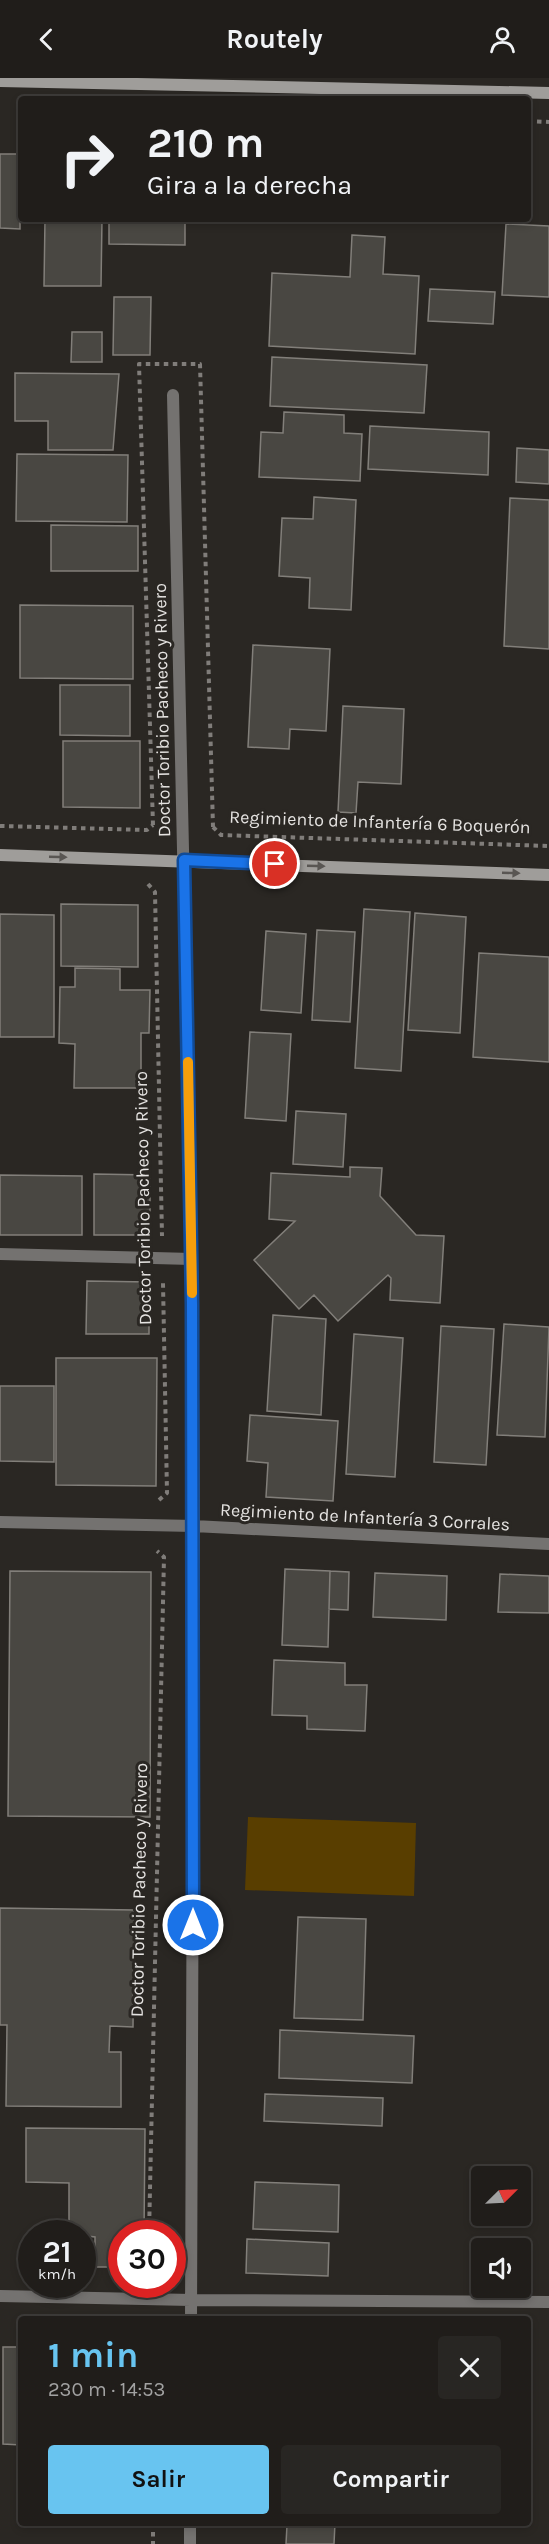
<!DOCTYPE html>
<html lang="es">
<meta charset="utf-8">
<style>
body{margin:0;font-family:Karla,sans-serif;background:#282623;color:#f1f3f6;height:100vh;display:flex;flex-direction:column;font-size:22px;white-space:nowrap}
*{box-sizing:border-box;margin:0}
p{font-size:20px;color:#a2a2a2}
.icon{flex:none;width:33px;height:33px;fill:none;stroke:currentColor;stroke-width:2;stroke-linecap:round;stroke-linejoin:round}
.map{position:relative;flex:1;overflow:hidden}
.drawer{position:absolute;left:18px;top:2238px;width:513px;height:210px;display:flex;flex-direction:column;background:#201d1a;border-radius:6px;box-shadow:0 3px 9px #0003,0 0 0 2px #3d3b39}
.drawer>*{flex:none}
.banner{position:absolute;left:18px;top:18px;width:513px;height:126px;border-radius:6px;box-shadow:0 3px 9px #0003,0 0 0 2px #3d3b39;background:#201d1a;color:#f1f3f6;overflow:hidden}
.needle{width:39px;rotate:66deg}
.buttons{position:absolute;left:471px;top:2088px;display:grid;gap:12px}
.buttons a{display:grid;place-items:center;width:60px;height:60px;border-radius:6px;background:#201d1a;box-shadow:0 3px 9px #0003,0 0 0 2px #3d3b39;font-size:30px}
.speed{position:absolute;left:18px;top:2142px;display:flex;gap:12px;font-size:30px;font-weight:700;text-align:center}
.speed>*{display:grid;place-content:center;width:78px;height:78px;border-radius:50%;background:#201d1a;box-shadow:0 3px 9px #0003,0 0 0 2px #3d3b39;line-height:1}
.speed small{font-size:15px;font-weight:400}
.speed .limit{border:9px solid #d22;background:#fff;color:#111}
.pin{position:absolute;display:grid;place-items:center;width:51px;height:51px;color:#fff;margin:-26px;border:3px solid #fff;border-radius:50%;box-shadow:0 2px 6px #0007}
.me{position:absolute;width:66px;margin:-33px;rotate:0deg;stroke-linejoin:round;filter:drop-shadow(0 0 4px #0008)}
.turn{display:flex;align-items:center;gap:21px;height:126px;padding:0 30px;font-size:27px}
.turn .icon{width:78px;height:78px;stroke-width:2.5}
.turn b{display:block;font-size:42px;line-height:51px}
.round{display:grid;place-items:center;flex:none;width:63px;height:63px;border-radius:6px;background:#282623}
.summary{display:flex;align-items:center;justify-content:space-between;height:102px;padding:0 30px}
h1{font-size:36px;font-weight:700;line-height:45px;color:#68c4f0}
.primary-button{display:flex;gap:12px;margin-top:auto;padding:12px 30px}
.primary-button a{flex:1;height:69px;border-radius:6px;background:#68c4f0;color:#111;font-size:24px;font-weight:700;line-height:69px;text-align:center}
.primary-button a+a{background:#282623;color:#f1f3f6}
header{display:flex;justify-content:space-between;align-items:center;height:78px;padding:0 30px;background:#201d1a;font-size:27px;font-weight:700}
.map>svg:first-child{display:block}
.green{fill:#593e00}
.building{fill:#494742;stroke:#827f7a;stroke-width:1.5}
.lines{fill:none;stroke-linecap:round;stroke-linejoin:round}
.path{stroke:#807d7a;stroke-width:4;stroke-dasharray:4.5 4.5;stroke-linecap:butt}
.street{stroke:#747270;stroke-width:12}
.secondary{stroke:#9f9d9a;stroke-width:12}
.oneway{fill:#595653}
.route-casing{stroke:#114b97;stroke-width:15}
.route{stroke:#1a73e8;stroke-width:10}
.slow{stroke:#f59e0b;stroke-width:10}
.labels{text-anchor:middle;stroke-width:6;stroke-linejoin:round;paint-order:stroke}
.street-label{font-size:18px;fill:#e5e3e1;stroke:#2a2723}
</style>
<header><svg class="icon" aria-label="back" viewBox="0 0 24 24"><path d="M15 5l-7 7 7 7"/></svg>Routely<svg class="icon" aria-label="person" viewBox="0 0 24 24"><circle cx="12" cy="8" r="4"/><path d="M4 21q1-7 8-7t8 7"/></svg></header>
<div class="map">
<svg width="549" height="2466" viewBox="0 0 549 2466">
<rect width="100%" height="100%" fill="#2a2723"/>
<!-- green -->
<path class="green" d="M 248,1739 L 416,1745 L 414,1818 L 245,1812 Z"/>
<!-- building -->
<path class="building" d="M 0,76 L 20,76 L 20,151 L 0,150 Z
M 45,141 L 102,141 L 101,208 L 44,208 Z
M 109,141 L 185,141 L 185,167 L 109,166 Z
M 506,146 L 549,148 L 549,219 L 502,217 Z
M 352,157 L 385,159 L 383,196 L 419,198 L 415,276 L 269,268 L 272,195 L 350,199 Z
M 430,211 L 495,214 L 493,246 L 428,243 Z
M 114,219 L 151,219 L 150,277 L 113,277 Z
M 72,254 L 102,254 L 102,284 L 71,284 Z
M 272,279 L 427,287 L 424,335 L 270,328 Z
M 15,295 L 119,296 L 113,372 L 48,372 L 48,343 L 15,343 Z
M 284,334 L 344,337 L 344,355 L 362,356 L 360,403 L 259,399 L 261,354 L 283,355 Z
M 370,348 L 489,354 L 488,397 L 368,391 Z
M 517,370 L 549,372 L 549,406 L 516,404 Z
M 17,376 L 128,377 L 127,444 L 16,443 Z
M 314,419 L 356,422 L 351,532 L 309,530 L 310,500 L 279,498 L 282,440 L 313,441 Z
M 510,420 L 549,422 L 549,571 L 504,568 Z
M 51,447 L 138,448 L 138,493 L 51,493 Z
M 20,527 L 133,528 L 133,601 L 20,600 Z
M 253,567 L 330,571 L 326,653 L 290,651 L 289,671 L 248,669 Z
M 60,607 L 130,607 L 130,658 L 60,657 Z
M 343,628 L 404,631 L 401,706 L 358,704 L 356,735 L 338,734 Z
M 63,663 L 140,663 L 140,730 L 63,729 Z
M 61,826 L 138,827 L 138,889 L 61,888 Z
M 364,831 L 410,834 L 401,993 L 355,990 Z
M 415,835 L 466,839 L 460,955 L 408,952 Z
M 0,836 L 54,837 L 54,959 L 0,959 Z
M 317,852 L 355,854 L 350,944 L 312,942 Z
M 266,853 L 306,856 L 301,935 L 261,932 Z
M 479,875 L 549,879 L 549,984 L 473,979 Z
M 75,890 L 120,891 L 120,912 L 150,912 L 149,955 L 141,955 L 141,1010 L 74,1010 L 75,966 L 59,965 L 60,909 L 75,909 Z
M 250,954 L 291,956 L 286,1043 L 245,1040 Z
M 296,1033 L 346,1036 L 343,1089 L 293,1086 Z
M 350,1089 L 382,1090 L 380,1118 L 416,1157 L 444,1158 L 440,1225 L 390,1222 L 391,1200 L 388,1197 L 338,1243 L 314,1217 L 299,1231 L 254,1182 L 295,1143 L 269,1141 L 271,1095 L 350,1099 Z
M 94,1096 L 150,1097 L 150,1157 L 94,1157 Z
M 0,1097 L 82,1098 L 82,1157 L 0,1157 Z
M 87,1203 L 149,1204 L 149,1256 L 86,1256 Z
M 273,1237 L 326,1241 L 321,1337 L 267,1333 Z
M 504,1246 L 549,1249 L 545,1359 L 497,1357 Z
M 441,1248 L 494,1251 L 486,1387 L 434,1384 Z
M 354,1256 L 403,1260 L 395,1399 L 346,1396 Z
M 56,1280 L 157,1280 L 156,1408 L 56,1407 Z
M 0,1308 L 54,1308 L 54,1384 L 0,1383 Z
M 250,1337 L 338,1343 L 333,1423 L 266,1419 L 268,1385 L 247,1383 Z
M 285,1491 L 330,1493 L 328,1569 L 282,1567 Z
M 10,1493 L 151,1494 L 150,1739 L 8,1738 Z
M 330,1493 L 349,1494 L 348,1532 L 329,1531 Z
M 375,1495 L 447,1498 L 446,1542 L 373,1539 Z
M 500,1496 L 549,1498 L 549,1535 L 498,1534 Z
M 274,1582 L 345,1585 L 345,1607 L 367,1607 L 365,1653 L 307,1651 L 307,1638 L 272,1637 Z
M 0,1830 L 134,1832 L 133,1949 L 110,1948 L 109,1974 L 121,1974 L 121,2029 L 6,2028 L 7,1947 L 0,1947 Z
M 298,1839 L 366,1841 L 363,1942 L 294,1940 Z
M 280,1952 L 414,1958 L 412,2005 L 279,2000 Z
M 265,2016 L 383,2020 L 382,2048 L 264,2043 Z
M 26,2050 L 145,2051 L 144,2156 L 122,2156 L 122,2189 L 95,2189 L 95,2159 L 69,2156 L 69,2105 L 26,2104 Z
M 255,2104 L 339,2107 L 338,2154 L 253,2151 Z
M 247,2161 L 329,2165 L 328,2198 L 246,2195 Z
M 3,2269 L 21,2269 L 21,2367 L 3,2366 Z
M 265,2445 L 335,2445 L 334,2466 L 286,2466 L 287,2447 Z"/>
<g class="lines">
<!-- path -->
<path class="path" d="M 528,43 L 549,44
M 153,747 L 139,286 L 200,286 L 213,749
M 0,748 L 147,752 L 153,747
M 213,749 L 221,757 L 549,768
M 148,806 L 155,814 L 162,1158
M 159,1422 L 167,1415 L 163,1205
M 149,2156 L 164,1479 L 157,1473
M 153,2445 L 153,2466"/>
<!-- street -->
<path class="street" d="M 173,317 L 192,1181 L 194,1448 L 191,2241
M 0,1176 L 192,1181
M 0,1444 L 194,1448 L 549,1466
M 0,2218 L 191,2222 L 549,2224
M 190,2466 L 190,2445"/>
<!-- secondary -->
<path class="secondary" d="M 0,3 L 549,15
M 0,777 L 549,797"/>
</g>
<!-- one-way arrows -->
<defs><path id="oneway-solid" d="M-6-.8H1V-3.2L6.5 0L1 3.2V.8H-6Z" transform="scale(1.5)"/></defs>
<g class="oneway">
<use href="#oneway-solid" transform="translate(58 779) rotate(2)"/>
<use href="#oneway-solid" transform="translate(316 788) rotate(2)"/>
<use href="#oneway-solid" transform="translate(511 795) rotate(2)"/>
</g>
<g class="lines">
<!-- route casing -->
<g class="route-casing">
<path id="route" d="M 193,1847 L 192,1226 L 184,782 L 275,786"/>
</g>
<!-- route -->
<use href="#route" class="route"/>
<!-- slow -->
<path class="slow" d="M 188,984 L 192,1215"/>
</g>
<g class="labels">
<!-- street labels -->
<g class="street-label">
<text transform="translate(162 632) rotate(-91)" y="6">Doctor Toribio Pacheco y Rivero</text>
<text transform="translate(380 744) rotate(2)" y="6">Regimiento de Infantería 6 Boquerón</text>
<text transform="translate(143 1120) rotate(-91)" y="6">Doctor Toribio Pacheco y Rivero</text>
<text transform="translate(365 1439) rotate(3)" y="6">Regimiento de Infantería 3 Corrales</text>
<text transform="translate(139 1812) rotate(-89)" y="6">Doctor Toribio Pacheco y Rivero</text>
</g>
</g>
</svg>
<div class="buttons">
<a><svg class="needle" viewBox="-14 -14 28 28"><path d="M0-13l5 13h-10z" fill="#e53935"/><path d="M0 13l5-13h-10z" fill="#a2a2a2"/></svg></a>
<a><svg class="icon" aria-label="sound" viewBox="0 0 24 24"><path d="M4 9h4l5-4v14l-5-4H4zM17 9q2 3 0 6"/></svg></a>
</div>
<div class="speed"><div>21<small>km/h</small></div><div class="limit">30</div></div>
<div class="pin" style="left:275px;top:786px;background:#d93025"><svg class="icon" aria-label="arrive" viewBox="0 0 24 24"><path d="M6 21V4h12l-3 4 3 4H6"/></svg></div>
<svg class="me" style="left:193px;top:1847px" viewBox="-20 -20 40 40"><circle r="17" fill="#1a73e8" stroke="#fff" stroke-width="3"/><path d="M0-11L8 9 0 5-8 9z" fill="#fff"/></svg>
<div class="banner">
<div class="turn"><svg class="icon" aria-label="right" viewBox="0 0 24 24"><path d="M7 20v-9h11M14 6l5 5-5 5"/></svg><div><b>210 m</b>Gira a la derecha</div></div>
</div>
<section class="drawer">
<div class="summary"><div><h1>1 min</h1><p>230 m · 14:53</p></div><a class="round"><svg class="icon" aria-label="close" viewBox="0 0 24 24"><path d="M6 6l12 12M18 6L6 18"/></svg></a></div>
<div class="primary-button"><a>Salir</a><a>Compartir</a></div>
</section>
</div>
